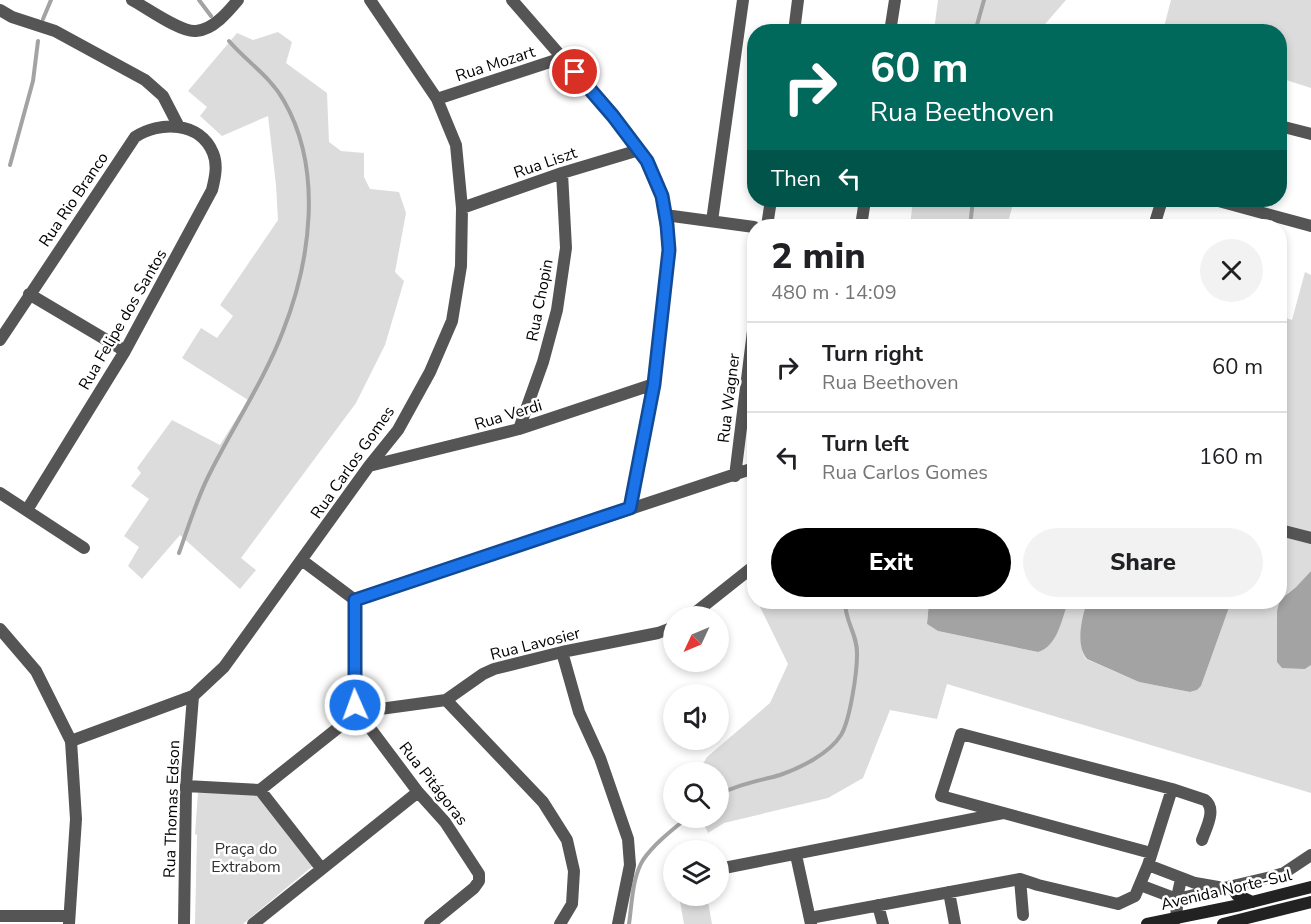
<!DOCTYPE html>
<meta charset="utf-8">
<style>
body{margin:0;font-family:"Nunito Sans",sans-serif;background:#f2f2f2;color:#202124;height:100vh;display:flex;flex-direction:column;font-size:22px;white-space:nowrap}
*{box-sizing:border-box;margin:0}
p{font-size:20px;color:#757577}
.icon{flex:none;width:33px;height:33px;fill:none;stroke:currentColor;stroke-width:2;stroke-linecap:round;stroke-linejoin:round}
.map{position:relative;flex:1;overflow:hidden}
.details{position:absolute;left:747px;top:219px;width:540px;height:390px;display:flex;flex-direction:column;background:#fff;border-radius:24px;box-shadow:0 3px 9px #0003}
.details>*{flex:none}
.guide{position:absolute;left:747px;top:24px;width:540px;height:183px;border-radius:24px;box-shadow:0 3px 9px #0003;background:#00695c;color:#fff;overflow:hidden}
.needle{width:39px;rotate:226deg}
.buttons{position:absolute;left:663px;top:606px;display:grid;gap:12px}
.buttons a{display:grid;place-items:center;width:66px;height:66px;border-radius:50%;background:#fff;box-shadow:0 3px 9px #0003;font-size:30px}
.pin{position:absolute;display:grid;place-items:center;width:51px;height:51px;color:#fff;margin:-26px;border:3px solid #fff;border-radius:50%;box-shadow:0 2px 6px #0007}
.me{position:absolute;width:66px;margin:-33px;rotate:358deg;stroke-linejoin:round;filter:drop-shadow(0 0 4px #0008)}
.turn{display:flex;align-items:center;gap:21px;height:126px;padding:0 24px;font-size:27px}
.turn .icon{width:78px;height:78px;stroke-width:2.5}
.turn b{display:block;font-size:42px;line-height:51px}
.then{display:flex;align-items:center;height:57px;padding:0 24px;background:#0003;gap:12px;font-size:22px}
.round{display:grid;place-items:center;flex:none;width:63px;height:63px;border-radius:32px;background:#f2f2f2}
.overview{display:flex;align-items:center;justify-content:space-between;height:102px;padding:0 24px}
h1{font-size:36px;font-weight:800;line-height:45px}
.button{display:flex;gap:12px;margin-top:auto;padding:12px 24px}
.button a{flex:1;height:69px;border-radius:36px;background:#000;color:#fff;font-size:24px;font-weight:800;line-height:69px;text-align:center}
.button a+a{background:#f2f2f2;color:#202124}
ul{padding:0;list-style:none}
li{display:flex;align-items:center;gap:18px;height:90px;padding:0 24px;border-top:2px solid #e0e0e0}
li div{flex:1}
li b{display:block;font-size:22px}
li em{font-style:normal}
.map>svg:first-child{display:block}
.green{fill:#dcdcdc}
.water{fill:#a3a3a3}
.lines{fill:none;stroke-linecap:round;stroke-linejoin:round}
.stream{stroke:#a3a3a3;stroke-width:4}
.minor{stroke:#555;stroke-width:12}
.tertiary{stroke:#555;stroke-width:12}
.secondary{stroke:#222;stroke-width:12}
.route-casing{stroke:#114b97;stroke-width:15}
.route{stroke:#1a73e8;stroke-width:10}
.labels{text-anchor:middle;stroke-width:5;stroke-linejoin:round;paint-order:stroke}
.street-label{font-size:16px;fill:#000;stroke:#fff}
.park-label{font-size:16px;fill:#333;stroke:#fff}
</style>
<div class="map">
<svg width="1311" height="924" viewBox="0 0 1311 924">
<rect width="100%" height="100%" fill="#fff"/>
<!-- green -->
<path class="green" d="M 938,0 L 1066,0 L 1046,23 L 1041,31 L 934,31 Z
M 1171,0 L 1311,0 L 1311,88 L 1280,78 L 1280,32 L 1163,31 Z
M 278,32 L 292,42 L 286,63 L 327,93 L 329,142 L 341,151 L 364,153 L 364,177 L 370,189 L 399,192 L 406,213 L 395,272 L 404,281 L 385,345 L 356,403 L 241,558 L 256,570 L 240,589 L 180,535 L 142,579 L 128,566 L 139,547 L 124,536 L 149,499 L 131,486 L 141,473 L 137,468 L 172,420 L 220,445 L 248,400 L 182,358 L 201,328 L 217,338 L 233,316 L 220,305 L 278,220 L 276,185 L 268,116 L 222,136 L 200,116 L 207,107 L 188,91 L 237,33 L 253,40 Z
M 913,200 L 1012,200 L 1013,204 L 1007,226 L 910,226 Z
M 1305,272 L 1311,275 L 1311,571 L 1296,587 L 1288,593 L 1305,669 L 1311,665 L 1311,793 L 947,684 L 937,719 L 890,710 L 863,778 L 828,798 L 724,823 L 708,833 L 701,818 L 718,818 L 718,772 L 698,772 L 707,757 L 770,703 L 788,664 L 760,607 L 767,602 L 929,602 L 927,624 L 938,631 L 1038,652 L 1067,602 L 1087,602 C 1083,616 1077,647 1086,659 L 1139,682 L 1190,692 L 1197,690 L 1201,686 L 1231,602 L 1280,602 L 1280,316 L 1292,320 Z
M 198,793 L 261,794 L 314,865 L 243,924 L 195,924 L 197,835 L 195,834 Z
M 679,896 L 707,896 L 712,924 L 684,924 Z"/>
<!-- water -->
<path class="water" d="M 1311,571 L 1311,665 L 1305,669 L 1282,668 L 1277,662 L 1277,611 L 1280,600 L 1296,587 Z
M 929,602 L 1067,602 L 1067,605 C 1061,622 1057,646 1038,652 L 938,631 L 927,624 Z
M 1087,602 L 1231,602 L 1201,686 L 1197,690 L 1190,692 L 1139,682 L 1087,659 C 1075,645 1082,617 1087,602 Z"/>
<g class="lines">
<!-- stream -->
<path class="stream" d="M 199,0 L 211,16
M 43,19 L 51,0
M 975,32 L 984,0
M 10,165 L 33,81 L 38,41
M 970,226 L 973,200
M 179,553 C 188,528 196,501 208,477 C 232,428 264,381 283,331 C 311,260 323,169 284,101 C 270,76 247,62 229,41
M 718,795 C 738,784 759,781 780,775 C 800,768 829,754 841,735 C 850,720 857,673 857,655 C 858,635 845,622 845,602
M 629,924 C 632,904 632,878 643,860 C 654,844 672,830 687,818"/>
<!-- minor -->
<path class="minor" d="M 132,0 C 147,8 181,33 196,31 C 213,30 228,12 238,0
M 512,0 L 613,116 L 647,161 L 662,196 L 669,250 L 654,384 L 630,508
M 0,10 L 12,17 L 55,31 L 145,80 L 163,96 L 178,125
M 794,32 L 798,0
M 890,32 L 895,0
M 437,99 L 562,58
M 1280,126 L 1311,134
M 1215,200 L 1311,226
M 462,208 L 562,173 L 639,150
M 665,215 L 754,227
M 712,221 L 743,0
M 767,226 L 771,200
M 861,226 L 865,200
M 1154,226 L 1162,200
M 29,294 L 125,351
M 0,340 L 135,137 C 159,121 200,121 213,153 C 218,165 215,178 212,190 L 125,351 L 27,510
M 519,429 L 543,362 L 557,310 L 566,248 L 562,173
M 369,466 L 519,429 L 654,384
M 735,476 L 754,323
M 0,493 L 84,548
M 1280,530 L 1311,538
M 303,561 L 355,600
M 355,600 L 754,468
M 355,600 L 354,694 L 358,712 L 418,792 L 445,822 L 479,874 L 479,881 L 474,888 L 430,924
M 691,616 L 754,566
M 562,652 L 579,712 L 600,758 L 628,839 L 630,865 L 618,924
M 446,700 L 543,802 L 567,840 L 574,871 L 572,904 L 560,924
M 71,741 L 193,696 L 224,667 L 369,466 L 398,430 L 430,372 L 452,321 L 461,266 L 462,208 L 456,145 L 437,99 L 370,0
M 186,786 L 260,790 L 358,712 L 446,700 L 483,674 L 494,669 L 562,652 L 658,633 L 674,627
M 260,790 L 321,868
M 1151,853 L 941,796 L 961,734 L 1172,789 L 1205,800 C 1217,809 1206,828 1202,840
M 796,855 L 811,924
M 1148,865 L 1195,883 L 1218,887
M 724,868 L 1003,813
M 1020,879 L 1023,915
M 1140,885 L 1177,899 L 1271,877 L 1284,873 L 1311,855
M 949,892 L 955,924
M 878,905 L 883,924
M 0,916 L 68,916
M 810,918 L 1020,879 L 1038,885 L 1118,904 L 1135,896 L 1148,865 L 1172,789
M 1176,919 L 1178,893 L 1181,879
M 184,924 L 186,786 L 193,696
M 253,924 L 418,792"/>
<!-- tertiary -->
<path class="tertiary" d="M 0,629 L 36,671 L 71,741 L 76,819 L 69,924"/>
<!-- secondary -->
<path class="secondary" d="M 1231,886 L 1237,895 L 1252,902
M 1147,924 L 1240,905 L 1311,887
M 1223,924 L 1311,902"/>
</g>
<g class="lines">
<!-- route casing -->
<g class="route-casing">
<path id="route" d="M 355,705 L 355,600 L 630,508 L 654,384 L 669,250 L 667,225 L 662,196 L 647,161 L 613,116 L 575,72"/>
</g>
<!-- route -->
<use href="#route" class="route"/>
</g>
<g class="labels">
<!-- street labels -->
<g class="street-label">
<text transform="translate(495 63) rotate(-18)" y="6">Rua Mozart</text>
<text transform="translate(545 162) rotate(-19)" y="6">Rua Liszt</text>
<text transform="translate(73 199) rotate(-56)" y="6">Rua Rio Branco</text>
<text transform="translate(539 300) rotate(-79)" y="6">Rua Chopin</text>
<text transform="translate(122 319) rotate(-60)" y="6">Rua Felipe dos Santos</text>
<text transform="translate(728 398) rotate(-83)" y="6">Rua Wagner</text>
<text transform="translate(508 414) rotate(-17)" y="6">Rua Verdi</text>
<text transform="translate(352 462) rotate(-55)" y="6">Rua Carlos Gomes</text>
<text transform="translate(535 643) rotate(-14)" y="6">Rua Lavosier</text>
<text transform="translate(434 783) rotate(52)" y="6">Rua Pitágoras</text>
<text transform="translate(171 809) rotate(-88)" y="6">Rua Thomas Edson</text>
<text transform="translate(1226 889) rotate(-13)" y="6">Avenida Norte-Sul</text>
</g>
<!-- park labels -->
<g class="park-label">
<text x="246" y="854">Praça do<tspan x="246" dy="18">Extrabom</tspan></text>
</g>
</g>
</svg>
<div class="buttons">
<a><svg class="needle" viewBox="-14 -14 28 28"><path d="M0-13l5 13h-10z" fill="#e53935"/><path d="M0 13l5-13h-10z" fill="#757577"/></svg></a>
<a><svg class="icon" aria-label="sound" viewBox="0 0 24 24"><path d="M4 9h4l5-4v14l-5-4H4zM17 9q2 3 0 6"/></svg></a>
<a><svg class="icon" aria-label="search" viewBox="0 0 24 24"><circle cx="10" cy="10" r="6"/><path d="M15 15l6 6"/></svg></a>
<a><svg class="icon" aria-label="layers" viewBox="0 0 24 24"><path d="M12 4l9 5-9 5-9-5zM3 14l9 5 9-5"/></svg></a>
</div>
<div class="pin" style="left:575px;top:72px;background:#d93025"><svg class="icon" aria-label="arrive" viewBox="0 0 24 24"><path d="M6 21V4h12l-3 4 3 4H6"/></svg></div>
<svg class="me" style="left:355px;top:705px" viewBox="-20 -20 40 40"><circle r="17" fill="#1a73e8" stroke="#fff" stroke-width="3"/><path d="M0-11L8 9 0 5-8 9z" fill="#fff"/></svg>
<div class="guide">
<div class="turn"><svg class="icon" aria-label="right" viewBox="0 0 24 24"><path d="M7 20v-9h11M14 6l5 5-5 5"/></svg><div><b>60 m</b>Rua Beethoven</div></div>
<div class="then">Then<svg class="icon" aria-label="left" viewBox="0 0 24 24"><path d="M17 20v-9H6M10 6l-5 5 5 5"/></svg></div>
</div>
<section class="details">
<div class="overview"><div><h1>2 min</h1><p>480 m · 14:09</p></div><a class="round"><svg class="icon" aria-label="close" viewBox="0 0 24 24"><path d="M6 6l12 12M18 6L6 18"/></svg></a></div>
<ul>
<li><svg class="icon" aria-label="right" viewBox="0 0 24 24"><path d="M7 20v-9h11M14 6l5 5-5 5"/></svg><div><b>Turn right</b><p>Rua Beethoven</p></div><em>60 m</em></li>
<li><svg class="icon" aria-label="left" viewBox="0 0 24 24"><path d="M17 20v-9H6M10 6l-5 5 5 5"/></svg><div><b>Turn left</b><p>Rua Carlos Gomes</p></div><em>160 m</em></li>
</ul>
<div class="button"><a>Exit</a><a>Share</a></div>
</section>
</div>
